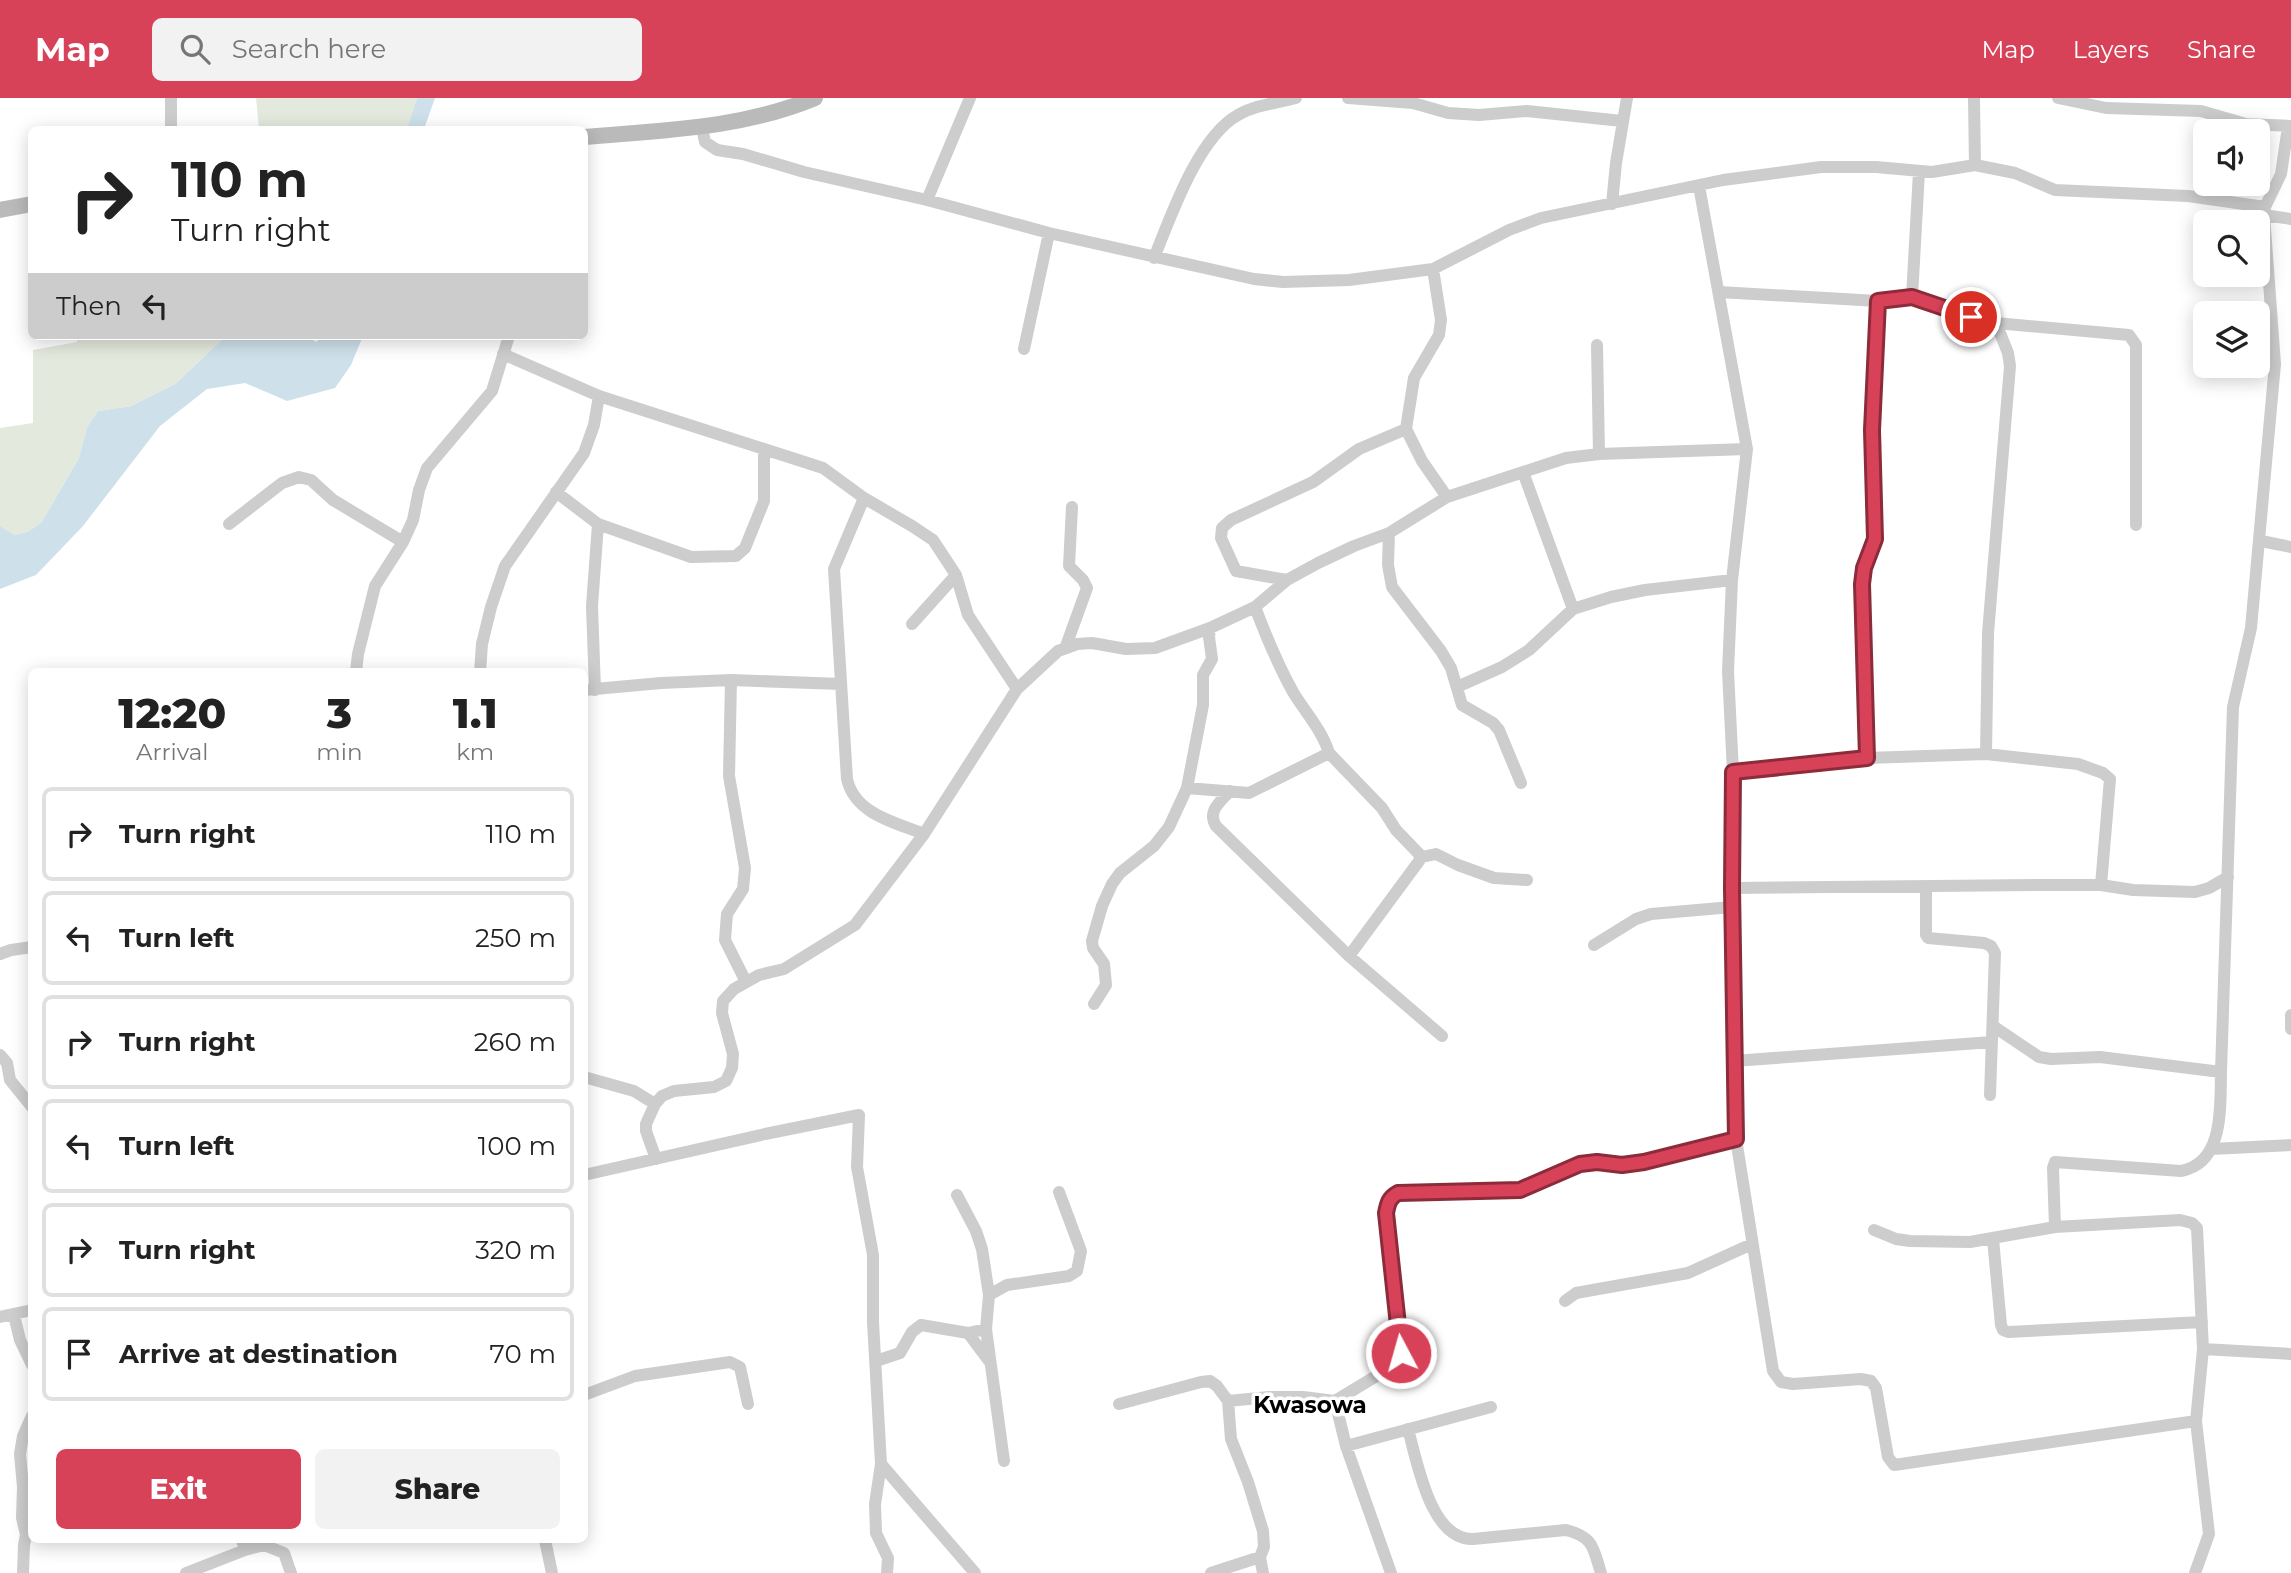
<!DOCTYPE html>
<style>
body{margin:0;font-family:Montserrat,sans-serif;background:#f2f2f2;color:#222;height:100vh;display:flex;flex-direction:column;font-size:26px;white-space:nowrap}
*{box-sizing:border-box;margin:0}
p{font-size:23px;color:#767676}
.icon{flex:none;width:38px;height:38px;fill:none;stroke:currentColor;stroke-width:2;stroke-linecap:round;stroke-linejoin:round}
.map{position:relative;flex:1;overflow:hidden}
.panel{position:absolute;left:28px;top:570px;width:560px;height:875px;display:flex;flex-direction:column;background:#fff;border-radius:10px;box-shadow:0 4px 18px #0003}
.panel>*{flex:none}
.hud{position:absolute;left:28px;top:28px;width:560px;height:214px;border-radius:10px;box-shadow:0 4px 18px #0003;background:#fff;color:#222;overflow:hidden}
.controls{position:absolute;left:2193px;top:21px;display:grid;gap:14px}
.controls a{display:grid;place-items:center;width:77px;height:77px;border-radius:10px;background:#fff;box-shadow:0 4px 18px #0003;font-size:35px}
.pin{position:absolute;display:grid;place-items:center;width:60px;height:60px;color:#fff;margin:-30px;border:4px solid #fff;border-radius:50%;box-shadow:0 2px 7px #0007}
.me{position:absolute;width:77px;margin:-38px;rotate:354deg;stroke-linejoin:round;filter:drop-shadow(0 0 5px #0008)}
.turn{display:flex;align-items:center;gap:24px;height:147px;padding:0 28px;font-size:32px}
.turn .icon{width:91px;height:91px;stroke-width:2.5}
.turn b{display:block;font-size:49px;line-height:60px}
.then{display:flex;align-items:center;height:66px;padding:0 28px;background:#0003;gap:14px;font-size:26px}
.eta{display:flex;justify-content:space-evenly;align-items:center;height:119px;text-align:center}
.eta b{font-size:42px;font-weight:800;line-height:49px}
.button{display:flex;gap:14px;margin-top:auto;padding:14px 28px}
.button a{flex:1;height:80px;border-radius:10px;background:#d74259;color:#fff;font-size:28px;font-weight:800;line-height:80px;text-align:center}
.button a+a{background:#f2f2f2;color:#222}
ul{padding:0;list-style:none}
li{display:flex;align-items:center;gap:21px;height:94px;margin:0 14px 10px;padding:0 14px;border:4px solid #e0e0e0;border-radius:10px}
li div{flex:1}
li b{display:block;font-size:26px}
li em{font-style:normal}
header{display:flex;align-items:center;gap:42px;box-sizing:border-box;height:98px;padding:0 35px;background:#d74259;color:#fff}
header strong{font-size:33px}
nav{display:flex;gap:38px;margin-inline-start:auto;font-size:24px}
.search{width:490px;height:63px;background:#f2f2f2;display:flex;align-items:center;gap:18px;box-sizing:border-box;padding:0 24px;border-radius:10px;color:#767676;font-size:26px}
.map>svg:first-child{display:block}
.green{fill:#e4e9dd}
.water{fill:#cee1ea}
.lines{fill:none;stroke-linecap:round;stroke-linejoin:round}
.street{stroke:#cdcdcd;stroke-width:12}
.secondary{stroke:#bababa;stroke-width:16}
.route-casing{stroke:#8c2b3a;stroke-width:18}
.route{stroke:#d74259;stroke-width:12}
.labels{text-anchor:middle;stroke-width:7;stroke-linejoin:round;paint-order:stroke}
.quarter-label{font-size:23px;font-weight:bold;fill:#000;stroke:#fff}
</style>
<header>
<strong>Map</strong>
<div class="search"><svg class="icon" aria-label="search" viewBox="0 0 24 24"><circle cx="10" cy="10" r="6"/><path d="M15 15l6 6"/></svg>Search here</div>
<nav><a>Map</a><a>Layers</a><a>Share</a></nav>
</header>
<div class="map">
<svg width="2291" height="1475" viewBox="0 0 2291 1475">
<rect width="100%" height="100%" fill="#fff"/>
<!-- green -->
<path class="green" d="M 256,0 L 417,0 L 407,32 L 259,31 Z
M 77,238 L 226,238 L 175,286 L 131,308 L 98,313 L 87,329 L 79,360 L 41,425 L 27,434 L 15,437 L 0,428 L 0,330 L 33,325 L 33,252 L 77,244 Z"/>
<!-- water -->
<path class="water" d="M 417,0 L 435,0 L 424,31 L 407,31 Z
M 226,238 L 306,238 L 316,244 L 323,238 L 363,238 L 351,267 L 335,290 L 287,303 L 245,285 L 207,291 L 160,328 L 83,428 L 36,477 L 0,491 L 0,428 L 15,437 L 27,434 L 41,425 L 79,360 L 87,329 L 98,313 L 131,308 L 175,286 Z"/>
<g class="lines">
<!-- street -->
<path class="street" d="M 171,0 L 171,32
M 1348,0 L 1413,5 L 1448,15 L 1479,17 L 1527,13 L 1622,23
M 1974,0 L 1975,67
M 2058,0 L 2106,10 L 2201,13 L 2246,26 L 2291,28
M 702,30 L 705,44 L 717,52 L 743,56 L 804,74 L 927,102 L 1049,135 L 1254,181 L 1283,184 L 1349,182 L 1433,171 L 1509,132 L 1541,120 L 1723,82 L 1821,69 L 1876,69 L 1932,74 L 1975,67 L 2015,75 L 2055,92 L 2188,98 L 2265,109
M 1699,88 L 1747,351 L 1732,482 L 1728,573 L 1733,674 L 1732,790 L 1736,1041 L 1773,1273 L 1781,1284 L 1793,1286 L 1861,1281 L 1871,1283 L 1876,1290 L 1888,1359 L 1894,1367 L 2196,1323
M 927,102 L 970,0
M 1612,106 L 1616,65 L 1627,0
M 2264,117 L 2291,121
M 1154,160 C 1171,118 1198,39 1238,17 C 1255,7 1277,5 1296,0
M 1433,171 L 1441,222 L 1439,237 L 1414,280 L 1406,331 L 1422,363 L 1447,399
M 1719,194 L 1878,203 L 1912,199 L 1946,212 L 1996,225 L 2129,237 L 2136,247 L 2136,427
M 1912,199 L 1919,74
M 1597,247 L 1599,356
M 1024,251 L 1049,135
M 503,256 L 599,298 L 823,370 L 864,400 L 912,428 L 933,442 L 956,477 L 968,517 L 1017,591
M 1523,374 L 1573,511
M 556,394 L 598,426 L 691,459 L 736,458 L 745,450 L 764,403 L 764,351
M 864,400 L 834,471 L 847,681 C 855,716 894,724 924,736
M 229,426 L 282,385 L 299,379 L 311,382 L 333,402 L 403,444
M 1389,435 L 1388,467 L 1392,489 L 1441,553 L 1451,570 L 1462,607 L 1493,625 L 1499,632 L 1521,685
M 2261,443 L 2291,449
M 1287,482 L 1236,473 L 1221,440 L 1222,430 L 1231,422 L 1313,384 L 1359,351 L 1406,331
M 1255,509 C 1266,538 1278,567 1293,594 C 1305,614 1322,632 1329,655 L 1382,710 L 1396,732 L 1422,759 L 1349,858
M 912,526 L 956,477
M 1066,548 L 1087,490 L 1083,482 L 1069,468 L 1072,409
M 356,574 L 358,556 L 375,488 L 403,444 L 413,422 L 419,392 L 427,370 L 492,293 L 509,238
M 480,574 L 482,546 L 491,509 L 505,468 L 584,355 L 594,327 L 599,298
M 731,582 L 729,678 L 745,770 L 743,791 L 727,816 L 725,842 L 746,884
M 1457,589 L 1502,569 L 1529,552 L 1573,511 L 1611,499 L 1645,492 L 1732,482
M 584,592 L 661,585 L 731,582 L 841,586
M 595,592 L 592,508 L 598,426
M 1986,656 L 1988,535 L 2010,268 L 2008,255 L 1996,225
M 1867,660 L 1862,486 L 1864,470 L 1875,441 L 1872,333 L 1878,203
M 1733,674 L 1867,660 L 1986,656 L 2078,666 L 2103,675 L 2110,681 L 2101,787
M 1187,690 L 1249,695 L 1329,655
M 1230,693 C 1220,704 1207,713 1216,728 L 1349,858 L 1442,938
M 1422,759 L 1436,756 L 1458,767 L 1494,780 L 1527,782
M 1926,788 L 1926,837 L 1928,840 L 1984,845 L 1991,848 L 1995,855 L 1990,997
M 1732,790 L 2043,787 L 2101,787 L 2133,792 L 2195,794 L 2209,790 L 2228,779
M 1594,847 L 1636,821 L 1651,816 L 1732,809
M 0,856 L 11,852 L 32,849
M 1094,906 L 1106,887 L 1104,866 L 1093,850 L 1092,843 L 1102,808 L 1112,786 L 1120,775 L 1154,748 L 1169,729 L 1187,690 L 1203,607 L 1203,577 L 1212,561 L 1209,539 L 1210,530
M 2291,917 L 2291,931
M 1993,928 L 2039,959 L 2051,961 L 2100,959 L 2221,974
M 0,957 L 7,965 L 10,982 L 32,1009
M 1734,963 L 1992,944
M 584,979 L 634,993 L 655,1006
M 2211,1051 L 2291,1047
M 656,1061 L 646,1033 L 646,1026 L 655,1006 L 662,998 L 674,993 L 714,989 L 726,983 L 732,970 L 733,956 L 722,915 L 723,903 L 734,891 L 759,877 L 784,871 L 855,827 L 924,736 L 1017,591 L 1058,553 L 1077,546 L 1092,545 L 1126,551 L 1155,550 L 1210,530 L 1255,509 L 1287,482 L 1318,465 L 1354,448 L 1389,435 L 1447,399 L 1566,360 L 1599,356 L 1747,351
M 584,1077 L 765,1036 L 859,1017 L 857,1069 L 873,1157 L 873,1224 L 881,1366 L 875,1406 L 876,1435 L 888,1460 L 887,1475
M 957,1097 L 976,1133 L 982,1151 L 989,1197 L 986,1231 L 1004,1363
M 2055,1129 L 2053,1070 L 2055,1064 L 2181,1073 C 2225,1065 2220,1007 2221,974 L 2233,609 L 2251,530 L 2275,266 L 2264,117 L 2265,109 L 2281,76 L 2288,29
M 1874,1132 L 1896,1141 L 1910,1143 L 1970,1144 L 2055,1129 L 2180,1122 L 2192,1125 L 2197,1130 L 2203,1251 L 2196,1323 L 2209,1436 L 2195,1475
M 1993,1141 L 2001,1227 L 2003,1232 L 2008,1234 L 2202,1224
M 989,1197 L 1007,1187 L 1069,1178 L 1077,1173 L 1081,1153 L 1059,1094
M 1565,1203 L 1576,1195 L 1688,1175 L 1752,1146
M 14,1217 L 20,1242 L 32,1267
M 0,1219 L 32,1212
M 968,1235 L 989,1263
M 2203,1251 L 2291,1256
M 876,1263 L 900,1255 L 912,1234 L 921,1227 L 968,1235 L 986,1231
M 584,1297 L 635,1278 L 730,1264 L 740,1269 L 748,1306
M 1228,1303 L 1269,1299 L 1303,1299 L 1335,1303 L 1401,1263 L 1386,1115 L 1388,1104 L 1398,1095 L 1519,1092 L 1580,1066 L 1597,1064 L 1622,1067 L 1644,1064 L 1736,1041
M 1335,1303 L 1346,1348 L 1391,1475
M 1119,1306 L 1201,1284 L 1210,1283 L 1217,1288 L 1228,1303 L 1231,1341 L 1248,1384 L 1263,1433 L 1264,1449 L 1260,1459 L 1263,1475
M 1408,1331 C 1417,1363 1430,1442 1473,1441 L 1566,1432 C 1594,1439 1593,1450 1601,1475
M 1346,1348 L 1491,1309
M 881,1366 L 975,1475
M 242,1442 L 245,1452 L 264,1447 L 284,1455 L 291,1475
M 545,1442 L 552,1475
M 23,1475 L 24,1447 L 26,1437 L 22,1420 L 23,1389 L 20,1356 L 23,1338 L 32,1318
M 186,1475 L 245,1452
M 1211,1475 L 1260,1459"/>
<!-- secondary -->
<path class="secondary" d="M 584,39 C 664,32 740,31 815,0
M 0,112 L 32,106"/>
</g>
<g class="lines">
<!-- route casing -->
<g class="route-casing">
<path id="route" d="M 1401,1255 L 1386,1115 C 1388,1105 1389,1100 1398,1095 L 1520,1092 L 1580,1066 L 1597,1064 L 1622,1067 L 1644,1064 L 1736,1041 L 1732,790 L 1733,674 L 1867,660 L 1862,486 L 1864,470 L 1875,441 L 1872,332 L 1878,203 L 1912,199 L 1971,219"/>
</g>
<!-- route -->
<use href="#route" class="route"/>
</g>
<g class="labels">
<!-- quarter labels -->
<g class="quarter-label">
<text x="1310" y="1315">Kwasowa</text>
</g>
</g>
</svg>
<div class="controls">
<a><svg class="icon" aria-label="sound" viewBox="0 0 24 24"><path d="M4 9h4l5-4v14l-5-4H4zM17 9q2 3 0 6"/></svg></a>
<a><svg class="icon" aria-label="search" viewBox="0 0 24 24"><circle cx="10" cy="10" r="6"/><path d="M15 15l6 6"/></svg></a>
<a><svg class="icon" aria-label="layers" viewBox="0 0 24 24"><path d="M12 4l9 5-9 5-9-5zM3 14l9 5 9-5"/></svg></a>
</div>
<div class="pin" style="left:1971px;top:219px;background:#d93025"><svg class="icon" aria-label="arrive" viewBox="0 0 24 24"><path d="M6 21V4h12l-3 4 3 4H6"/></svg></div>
<svg class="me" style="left:1401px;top:1255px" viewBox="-20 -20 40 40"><circle r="17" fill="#d74259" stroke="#fff" stroke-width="3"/><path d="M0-11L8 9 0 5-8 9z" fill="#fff"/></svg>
<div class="hud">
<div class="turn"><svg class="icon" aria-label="right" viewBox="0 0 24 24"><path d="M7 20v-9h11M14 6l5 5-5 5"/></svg><div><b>110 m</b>Turn right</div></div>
<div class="then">Then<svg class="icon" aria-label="left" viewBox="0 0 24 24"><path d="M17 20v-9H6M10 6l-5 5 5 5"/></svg></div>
</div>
<section class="panel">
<div class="eta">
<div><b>12:20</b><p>Arrival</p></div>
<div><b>3</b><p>min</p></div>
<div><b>1.1</b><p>km</p></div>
</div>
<ul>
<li><svg class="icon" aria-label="right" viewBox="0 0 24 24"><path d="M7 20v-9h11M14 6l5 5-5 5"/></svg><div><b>Turn right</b></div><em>110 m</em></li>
<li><svg class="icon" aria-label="left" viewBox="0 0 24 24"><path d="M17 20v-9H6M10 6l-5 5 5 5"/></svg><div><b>Turn left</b></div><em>250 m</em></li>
<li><svg class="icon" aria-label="right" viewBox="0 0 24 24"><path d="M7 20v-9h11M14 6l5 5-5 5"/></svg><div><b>Turn right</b></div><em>260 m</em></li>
<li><svg class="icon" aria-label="left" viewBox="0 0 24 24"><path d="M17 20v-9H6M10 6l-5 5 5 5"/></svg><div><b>Turn left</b></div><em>100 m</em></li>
<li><svg class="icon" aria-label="right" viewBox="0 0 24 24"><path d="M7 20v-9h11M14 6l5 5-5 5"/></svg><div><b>Turn right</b></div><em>320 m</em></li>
<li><svg class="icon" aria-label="arrive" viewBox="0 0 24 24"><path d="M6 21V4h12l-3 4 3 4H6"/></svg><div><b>Arrive at destination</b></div><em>70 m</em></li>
</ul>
<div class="button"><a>Exit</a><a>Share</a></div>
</section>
</div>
